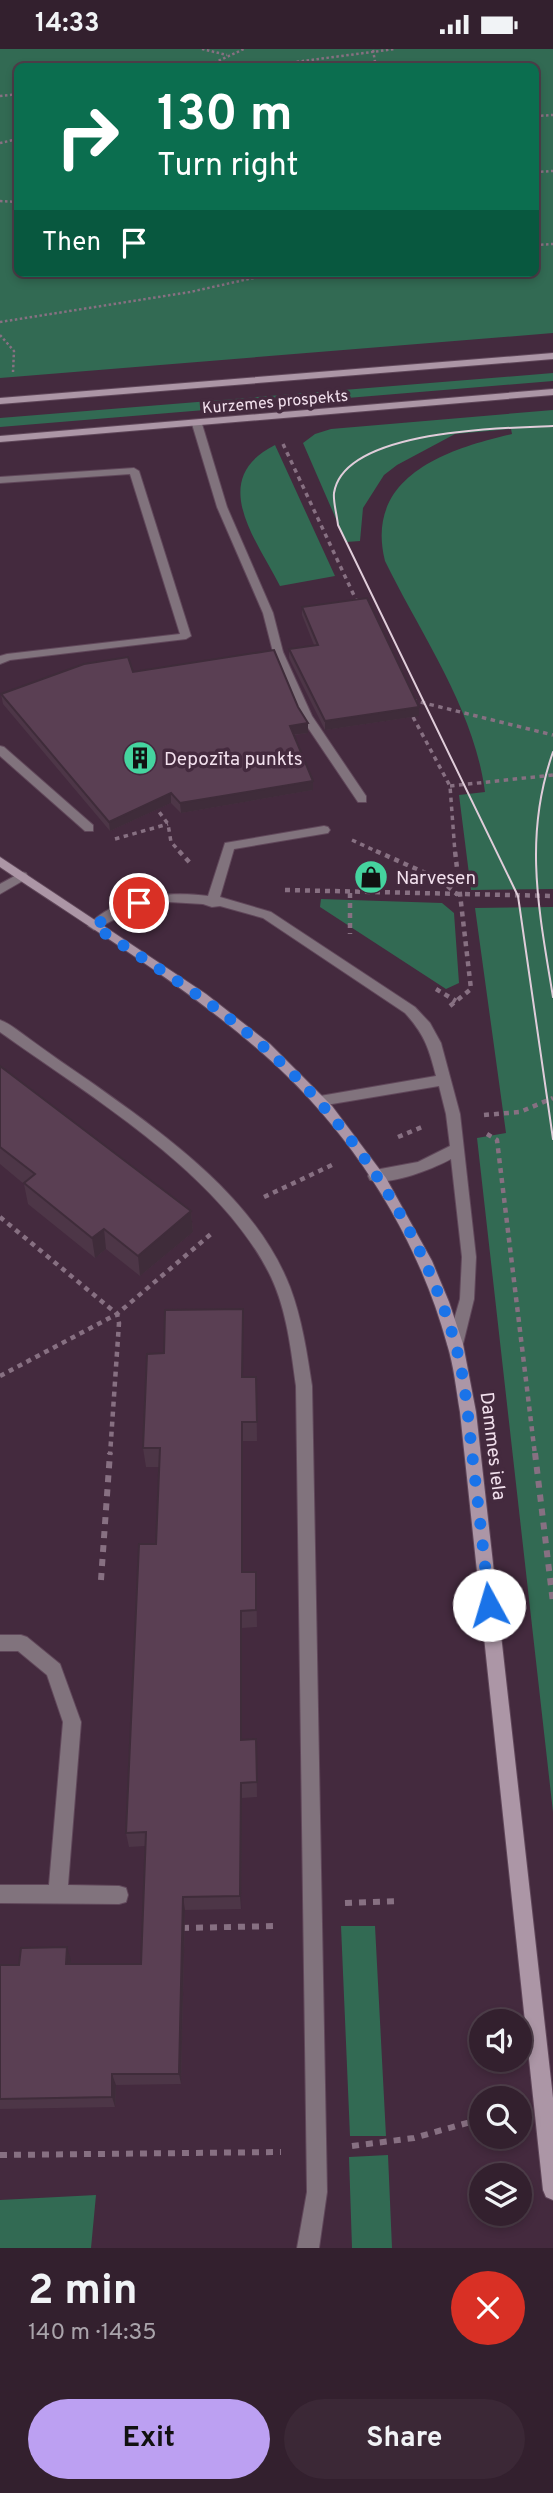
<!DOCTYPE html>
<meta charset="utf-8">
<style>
body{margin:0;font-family:Overpass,sans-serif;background:#3b2836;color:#f1f3f6;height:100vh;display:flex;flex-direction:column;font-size:26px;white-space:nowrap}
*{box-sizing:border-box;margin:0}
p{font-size:23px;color:#a9a3aa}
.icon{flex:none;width:38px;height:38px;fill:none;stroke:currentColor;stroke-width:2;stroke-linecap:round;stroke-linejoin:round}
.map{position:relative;height:2199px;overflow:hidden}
.details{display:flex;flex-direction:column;background:#33202e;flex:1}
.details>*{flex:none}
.hud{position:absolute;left:14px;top:14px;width:525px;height:214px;border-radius:10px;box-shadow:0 4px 10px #0003,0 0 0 2px #4e3e4a;background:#0b6e4f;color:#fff;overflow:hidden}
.tools{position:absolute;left:469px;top:1960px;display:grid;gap:14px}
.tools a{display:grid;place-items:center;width:63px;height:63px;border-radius:50%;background:#33202e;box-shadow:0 4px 10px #0003,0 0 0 2px #4e3e4a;font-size:35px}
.pin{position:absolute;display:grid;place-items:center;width:60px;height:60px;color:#fff;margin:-30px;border:4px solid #fff;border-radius:50%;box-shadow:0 2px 7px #0007}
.me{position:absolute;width:77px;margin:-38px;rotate:354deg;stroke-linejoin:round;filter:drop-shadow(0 0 5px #0008)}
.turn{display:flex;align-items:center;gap:24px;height:147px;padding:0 28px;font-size:32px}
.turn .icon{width:91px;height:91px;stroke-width:2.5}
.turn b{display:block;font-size:49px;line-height:60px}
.then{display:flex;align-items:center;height:66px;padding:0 28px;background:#0003;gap:14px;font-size:26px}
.round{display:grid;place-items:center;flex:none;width:74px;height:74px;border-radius:37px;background:#3b2836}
.headline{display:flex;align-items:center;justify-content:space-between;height:119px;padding:0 28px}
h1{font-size:42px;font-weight:700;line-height:52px}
.cta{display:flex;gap:14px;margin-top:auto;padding:14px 28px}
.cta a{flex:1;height:80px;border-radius:42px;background:#bca0f2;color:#111;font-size:28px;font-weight:700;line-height:80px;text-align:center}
.cta a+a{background:#3b2836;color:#f1f3f6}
.status{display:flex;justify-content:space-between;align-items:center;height:49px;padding:0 35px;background:#33202e;direction:ltr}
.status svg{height:19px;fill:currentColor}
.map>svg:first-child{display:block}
.green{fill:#326a53;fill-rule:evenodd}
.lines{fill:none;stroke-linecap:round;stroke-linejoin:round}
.lane-casing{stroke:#60475a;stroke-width:2}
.street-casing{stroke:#60475a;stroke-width:2}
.secondary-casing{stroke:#60475a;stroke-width:2}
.path-far3{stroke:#877082;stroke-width:2.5;stroke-dasharray:2.5 2.5;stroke-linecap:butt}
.path-far2{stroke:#877082;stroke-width:3.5;stroke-dasharray:4.5 4.5;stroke-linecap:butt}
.path-far1{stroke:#877082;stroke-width:4.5;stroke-dasharray:5 5;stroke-linecap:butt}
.path{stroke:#877082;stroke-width:6;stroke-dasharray:7 7;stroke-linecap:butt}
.lane{fill:#81737d;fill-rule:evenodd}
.street{fill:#81737d;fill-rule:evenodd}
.secondary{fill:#ac96a6;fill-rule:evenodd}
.tram{stroke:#e0cdda;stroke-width:2}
.wall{fill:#4d3647}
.shaded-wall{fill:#3f2c3a}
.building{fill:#5a3f53;stroke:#3f2c3a;stroke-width:2}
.route{stroke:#1a73e8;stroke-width:12;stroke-dasharray:0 21.6}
.labels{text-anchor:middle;stroke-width:7;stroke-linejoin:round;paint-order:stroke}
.far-street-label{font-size:16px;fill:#f2e0ed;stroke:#442a3e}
.poi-label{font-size:19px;fill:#f2e0ed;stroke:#442a3e;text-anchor:start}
.street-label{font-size:19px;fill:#f2e0ed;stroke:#442a3e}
</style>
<div class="status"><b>14:33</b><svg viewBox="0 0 49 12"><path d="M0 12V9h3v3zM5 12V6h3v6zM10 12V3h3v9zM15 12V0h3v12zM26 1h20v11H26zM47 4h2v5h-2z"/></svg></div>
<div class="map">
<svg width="553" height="2199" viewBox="0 0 553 2199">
<rect width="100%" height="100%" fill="#442a3e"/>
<!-- green -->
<path class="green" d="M 0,0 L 553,0 L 553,284 L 0,329 ZM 18,18 L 536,18 L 536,224 L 18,224 Z
M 553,324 L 553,332 L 0,378 L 0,369 Z
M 553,361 L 553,840 L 471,841 L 459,746 L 485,743 C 474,659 421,586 385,512 C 364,428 446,400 512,385 L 511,380 L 455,385 L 397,416 L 384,426 L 363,459 L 360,492 L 346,493 L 303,394 L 315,385 L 331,380 Z
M 275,396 L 335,527 L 280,537 C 256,490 207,430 275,396 Z
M 321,850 L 442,854 L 454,864 L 459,934 L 446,940 L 320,858 Z
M 553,858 L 553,1763 L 477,1089 L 506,1084 L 475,859 Z
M 341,1877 L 375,1877 L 386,2087 L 350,2087 Z
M 388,2106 L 392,2199 L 352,2199 L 349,2108 Z
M 96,2146 L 91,2199 L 0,2199 L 0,2151 Z"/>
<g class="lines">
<!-- lane casing -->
<g class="lane-casing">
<path id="lane" d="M 194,373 L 202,375 L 227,458 L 273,564 L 283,603 L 312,667 L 366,747 L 366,753 L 358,753 L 300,667 L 273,603 L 263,564 L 217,458 L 192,375 Z
M 134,419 L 139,422 L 191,587 L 186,590 L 10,611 L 0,615 L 0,607 L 7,605 L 180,585 L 130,425 L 0,434 L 0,428 Z
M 0,697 L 4,698 L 93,776 L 93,782 L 85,782 L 0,707 Z
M 324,777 L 328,778 L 330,781 L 328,784 L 234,800 L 220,848 L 271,863 L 415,958 L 430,974 L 441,994 L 460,1065 L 476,1208 L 474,1250 L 463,1295 L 460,1300 L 455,1301 L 450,1300 L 447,1295 L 460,1250 L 462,1208 L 451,1110 C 433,1120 390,1137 370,1131 L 368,1127 L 370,1123 L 375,1121 L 418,1113 L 450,1097 L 446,1065 L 439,1037 L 320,1057 L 313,1052 L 320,1047 L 436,1027 C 429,1000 425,986 405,964 L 263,869 L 220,857 L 212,858 L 203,855 L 169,853 L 136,859 L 94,881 L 88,877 C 114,846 171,842 208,847 L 225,794 Z"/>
</g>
<!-- street casing -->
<g class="street-casing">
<path id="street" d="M 22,823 L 26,824 L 28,827 L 26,830 L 0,845 L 0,835 Z
M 0,971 C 11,975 21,984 31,991 C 50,1005 69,1018 88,1031 C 164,1085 255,1148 290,1238 C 302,1270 307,1304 312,1337 L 327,2143 L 319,2199 L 297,2199 L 307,2143 L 296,1337 C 291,1301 287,1262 271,1228 C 221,1125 91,1048 0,983 Z
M 0,1586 L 21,1586 L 27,1588 L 60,1615 L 81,1673 L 68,1836 L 119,1837 L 126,1839 L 128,1846 L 126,1853 L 119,1855 L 0,1854 L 0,1836 L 49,1836 L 63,1673 L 47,1626 L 18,1602 L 0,1602 Z"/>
</g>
<!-- secondary casing -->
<g class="secondary-casing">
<path id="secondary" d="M 553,304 L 553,310 L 0,355 L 0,349 Z
M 553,340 L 553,346 L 0,393 L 0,387 Z
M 0,808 L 206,945 L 270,995 L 332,1057 L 386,1129 L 432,1212 L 449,1253 L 463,1295 L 476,1363 L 553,2049 L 553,2151 L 546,2148 L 543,2141 L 460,1363 C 456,1340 454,1317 447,1295 C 416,1182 348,1078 259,1001 C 179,932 87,877 0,818 Z"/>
</g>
<!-- path-far3 -->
<path class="path-far3" d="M 202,0 L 227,6
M 373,1 L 376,18
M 205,18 L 244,0
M 257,18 L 395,0
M 0,47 L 18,45
M 536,67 L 553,66
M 0,94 L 18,90
M 536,123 L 553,122
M 0,152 L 18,153
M 536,196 L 553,195
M 0,273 L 190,243 L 276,224
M 0,286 L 14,302 L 13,323"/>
<!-- path-far2 -->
<path class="path-far2" d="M 283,395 L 358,555
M 412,651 L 553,686
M 413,668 L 450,737 L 455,804
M 450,737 L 553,726
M 154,756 L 168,775 L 171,793 L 181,804
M 115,790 L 168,775
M 352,791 L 380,804"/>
<!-- path-far1 -->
<path class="path-far1" d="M 179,802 L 191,815
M 376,802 L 439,830 L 458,846
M 285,841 L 553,847
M 350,844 L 350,885
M 436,940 L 456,952
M 450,957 L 471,940 L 455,802
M 484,1066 L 520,1063 L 553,1049
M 487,1085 L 497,1091 L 535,1406
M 398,1088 L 422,1078
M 264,1148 L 332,1116
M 0,1168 L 117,1265 L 119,1274 L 110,1406
M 0,1327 L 117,1265 L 211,1185"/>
<!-- path -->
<path class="path" d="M 535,1404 L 553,1554
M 101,1531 L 110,1404
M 345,1854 L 400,1852
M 182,1879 L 278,1877
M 352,2097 L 414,2089 L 481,2070
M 0,2106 L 281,2103"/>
<!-- lane -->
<use href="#lane" class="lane"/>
<!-- street -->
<use href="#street" class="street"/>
<!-- secondary -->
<use href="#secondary" class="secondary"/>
<!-- tram -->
<path class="tram" d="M 553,377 C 504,379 344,380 334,444 C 333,453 337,466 338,476 L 518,847 L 553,1090
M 553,703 C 523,788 539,862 553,948"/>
</g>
<!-- wall -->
<path class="wall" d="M 302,558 L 419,667 L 325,681 L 289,609 L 289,600 L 314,596 L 302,566 Z
M 1,645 L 308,684 L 294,686 L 313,741 L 181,764 L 171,754 L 110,782 L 3,655 Z
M 0,1017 L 191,1162 L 193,1183 L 140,1227 L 106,1200 L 95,1209 L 28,1155 L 24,1135 L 0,1115 Z
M 243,1260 L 243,1328 L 256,1328 L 257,1392 L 243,1392 L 243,1523 L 256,1523 L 257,1578 L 242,1579 L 242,1691 L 256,1690 L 257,1748 L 242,1749 L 241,1860 L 185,1861 L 181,2035 L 116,2036 L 115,2058 L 0,2060 L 0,1916 L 19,1916 L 71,1911 L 71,1915 L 141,1915 L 145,1797 L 129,1798 L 126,1784 L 156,1495 L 159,1418 L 146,1418 L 143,1399 L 164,1304 Z"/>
<!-- shaded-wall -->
<path class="shaded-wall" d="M 419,658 L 419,667 L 325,681 L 325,672 Z
M 308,674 L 308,684 L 290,686 L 290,677 Z
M 313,732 L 313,741 L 181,764 L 180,754 Z
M 171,744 L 171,754 L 110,782 L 109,773 Z
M 191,1162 L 193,1183 L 140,1227 L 138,1207 Z
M 104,1180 L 106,1200 L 95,1209 L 92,1189 Z
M 242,1373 L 243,1392 L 242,1541 Z
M 241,1562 L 242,1579 L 242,1707 L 241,1691 Z
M 241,1734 L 242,1749 L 241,1860 L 240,1847 Z
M 183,1848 L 185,1861 L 181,2035 L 179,2025 Z
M 67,1898 L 71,1911 L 70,1928 L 66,1915 Z
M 112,2025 L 116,2036 L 115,2058 L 112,2048 Z"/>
<!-- building -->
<path class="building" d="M 367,549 L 419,658 L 325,672 L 289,600 L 318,596 L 302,558 Z
M 274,601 L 298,658 L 308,674 L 290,677 L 313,732 L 180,754 L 171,744 L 109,773 L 1,645 L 84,615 L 128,608 L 133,623 Z
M 0,1017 L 191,1162 L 138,1207 L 104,1180 L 92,1189 L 24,1134 L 35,1125 L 0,1098 Z
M 243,1260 L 242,1328 L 256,1328 L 257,1373 L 242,1373 L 242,1523 L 256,1523 L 256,1561 L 241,1562 L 241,1691 L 256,1690 L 257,1733 L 241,1734 L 240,1847 L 183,1848 L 179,2025 L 112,2025 L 112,2048 L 0,2050 L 0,1916 L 19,1916 L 21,1899 L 67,1898 L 66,1915 L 141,1915 L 146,1783 L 126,1784 L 139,1495 L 156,1495 L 160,1399 L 143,1399 L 147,1305 L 164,1304 L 165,1261 Z"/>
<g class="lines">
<!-- route -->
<path class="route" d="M 139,854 L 121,860 L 94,877 C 152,916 214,953 266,1000 C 353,1077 423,1182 455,1294 C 465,1329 468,1367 472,1404 C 478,1454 484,1505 489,1556"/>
</g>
<!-- icons -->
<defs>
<g id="building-disc" transform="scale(1.75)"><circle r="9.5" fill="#45d49f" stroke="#442a3e"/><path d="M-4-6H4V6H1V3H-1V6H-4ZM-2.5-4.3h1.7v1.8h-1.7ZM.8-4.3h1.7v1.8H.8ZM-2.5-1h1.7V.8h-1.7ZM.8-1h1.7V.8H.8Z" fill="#111"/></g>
<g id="shop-disc" transform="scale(1.75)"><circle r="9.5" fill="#45d49f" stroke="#442a3e"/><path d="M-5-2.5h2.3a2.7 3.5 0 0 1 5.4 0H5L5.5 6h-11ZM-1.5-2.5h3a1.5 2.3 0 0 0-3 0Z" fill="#111"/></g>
</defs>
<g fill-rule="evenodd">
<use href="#building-disc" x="140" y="709"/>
<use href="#shop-disc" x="371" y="828"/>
</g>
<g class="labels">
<!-- far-street labels -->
<g class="far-street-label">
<text transform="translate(275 352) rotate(-5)" y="6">Kurzemes prospekts</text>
</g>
<!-- poi labels -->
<g class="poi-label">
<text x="164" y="716">Depozīta punkts</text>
<text x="396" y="835">Narvesen</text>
</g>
<!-- street labels -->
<g class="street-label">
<text transform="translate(494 1397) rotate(83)" y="7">Dammes iela</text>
</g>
</g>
</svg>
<div class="tools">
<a><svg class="icon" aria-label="sound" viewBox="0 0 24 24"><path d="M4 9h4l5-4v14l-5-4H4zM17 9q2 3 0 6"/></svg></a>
<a><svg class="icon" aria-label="search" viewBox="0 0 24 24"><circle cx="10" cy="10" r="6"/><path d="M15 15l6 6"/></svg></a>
<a><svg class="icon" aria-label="layers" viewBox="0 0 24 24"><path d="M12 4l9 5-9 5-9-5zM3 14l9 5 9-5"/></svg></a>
</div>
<div class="pin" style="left:139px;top:854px;background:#d93025"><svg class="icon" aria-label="arrive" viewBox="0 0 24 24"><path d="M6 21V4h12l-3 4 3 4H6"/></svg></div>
<svg class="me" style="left:489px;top:1556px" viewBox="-20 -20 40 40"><circle r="19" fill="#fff"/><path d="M0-13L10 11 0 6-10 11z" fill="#1a73e8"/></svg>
<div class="hud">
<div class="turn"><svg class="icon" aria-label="right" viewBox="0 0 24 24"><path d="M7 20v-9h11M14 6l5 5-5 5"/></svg><div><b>130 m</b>Turn right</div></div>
<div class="then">Then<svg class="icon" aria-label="arrive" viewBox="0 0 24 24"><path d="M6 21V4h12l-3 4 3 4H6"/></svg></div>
</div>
</div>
<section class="details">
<div class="headline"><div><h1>2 min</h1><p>140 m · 14:35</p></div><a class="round" style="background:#d93025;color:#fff"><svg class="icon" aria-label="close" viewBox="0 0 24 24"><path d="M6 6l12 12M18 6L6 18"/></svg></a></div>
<div class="cta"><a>Exit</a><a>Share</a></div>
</section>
